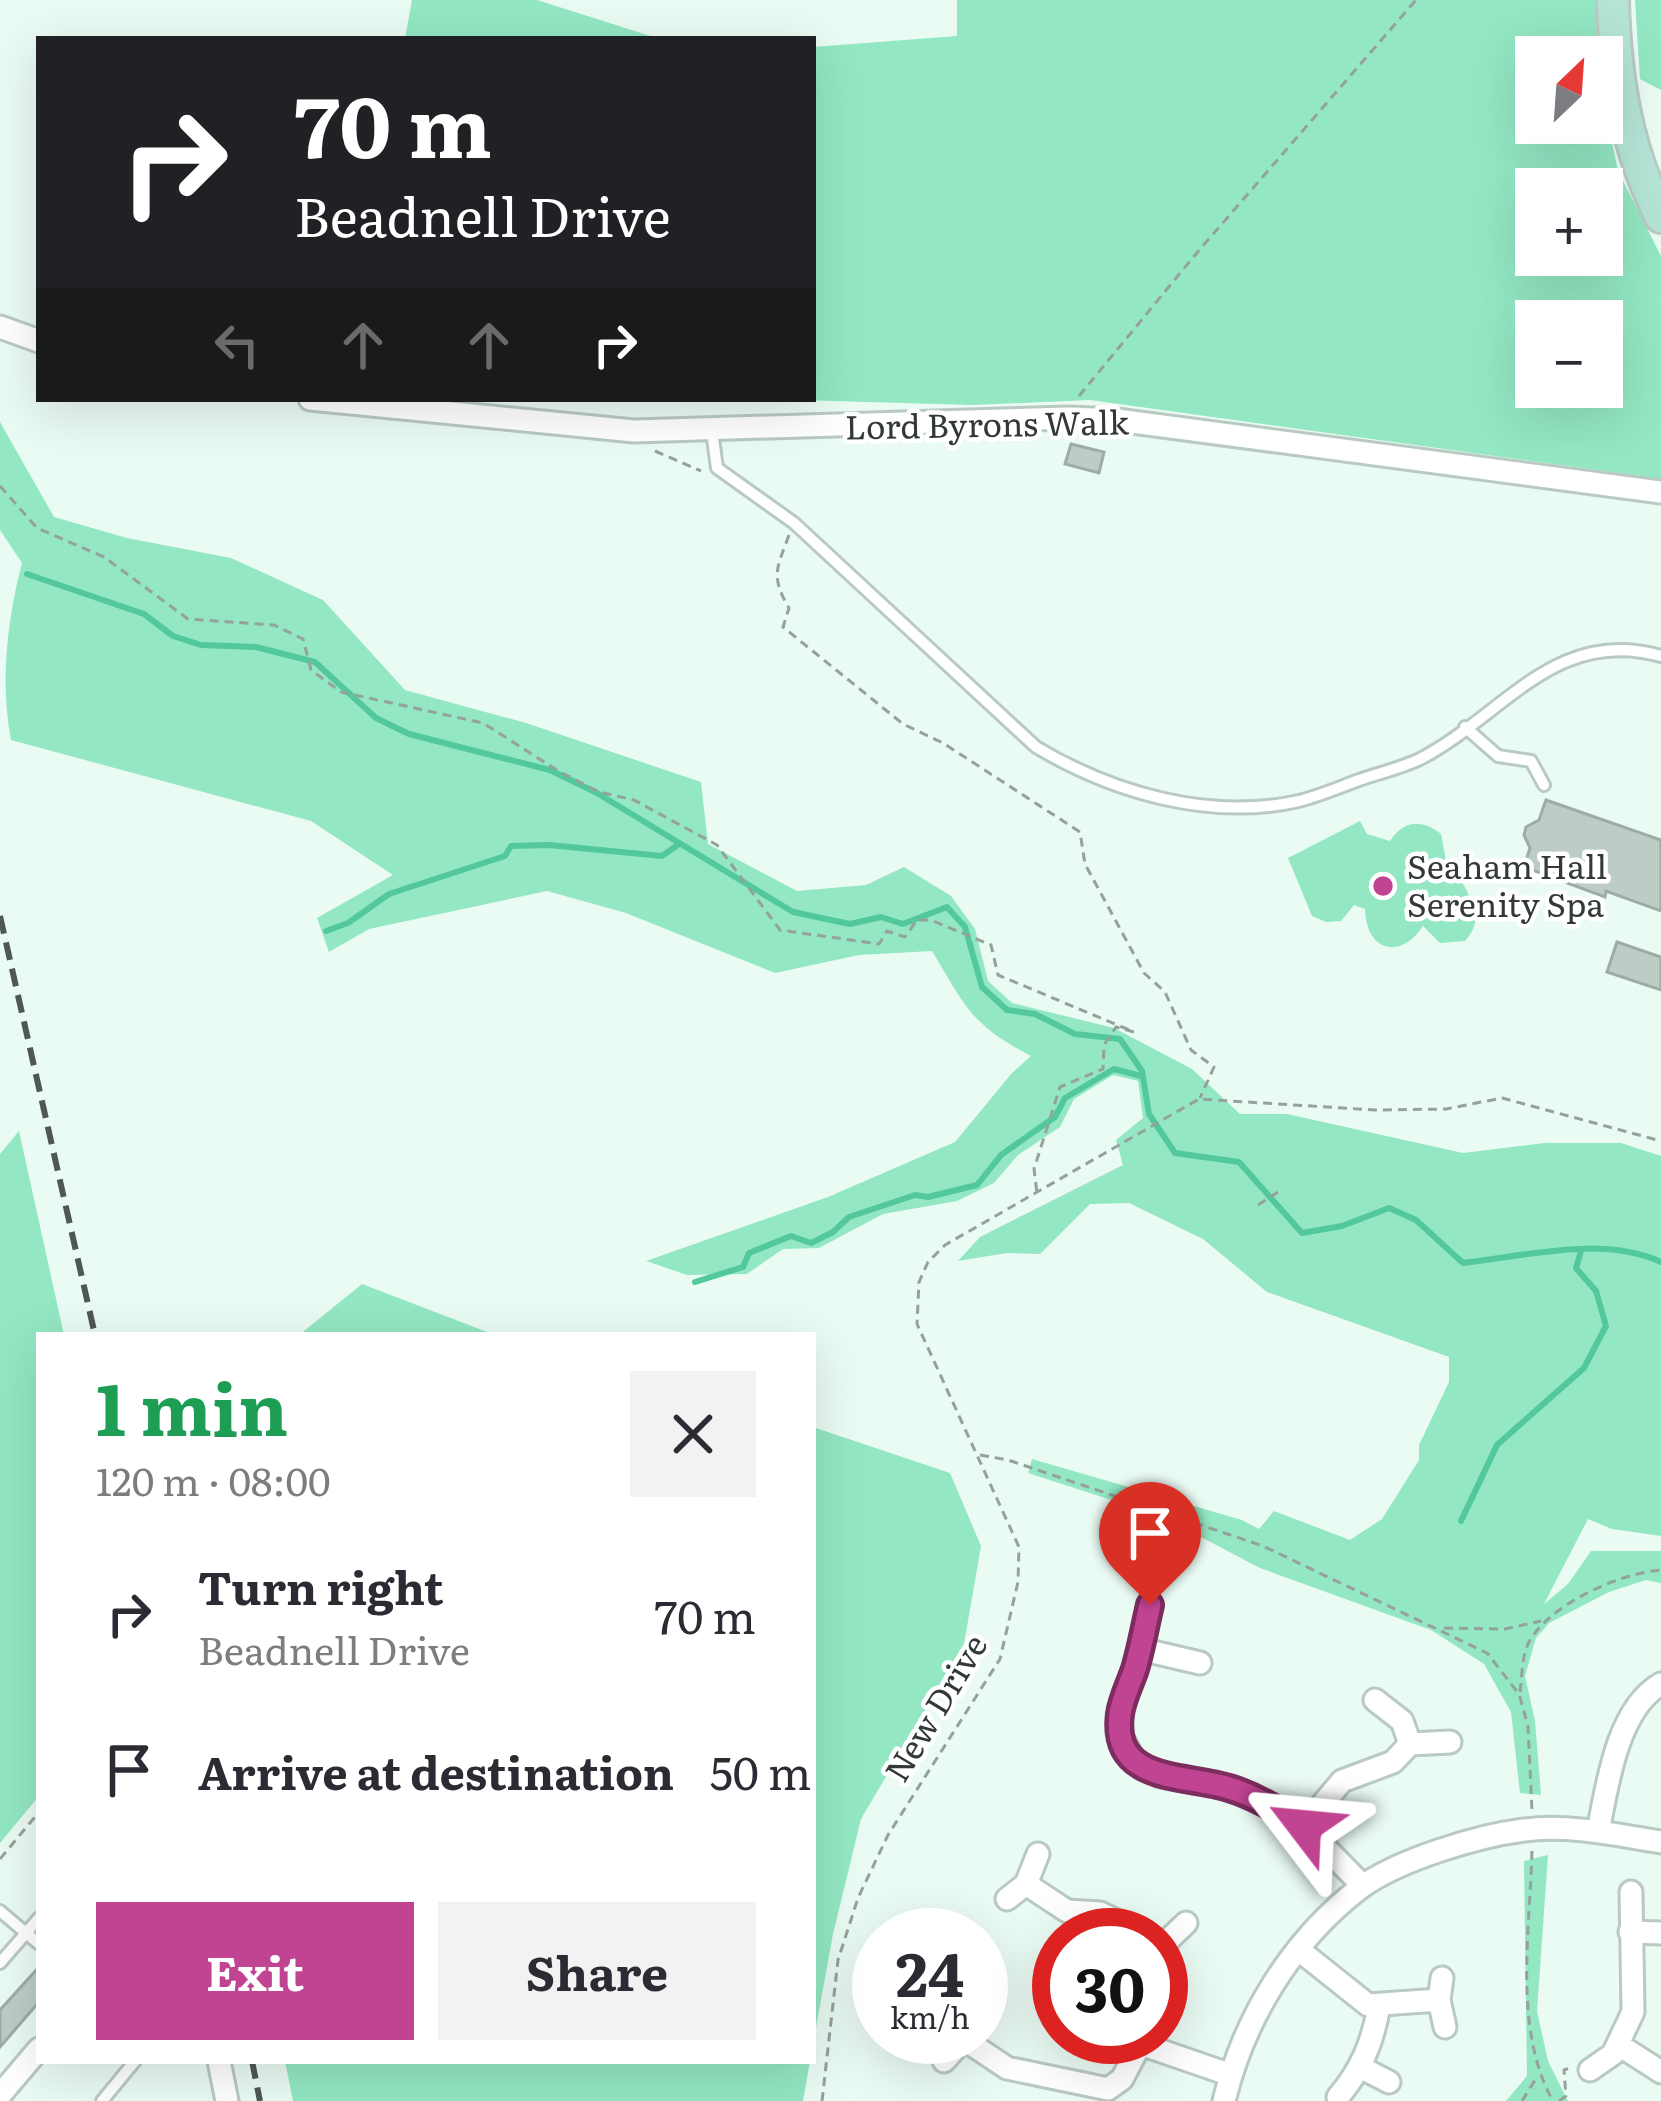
<!DOCTYPE html>
<meta charset="utf-8">
<style>
body{margin:0;font-family:Literata,serif;background:#f2f2f3;color:#2b2b33;height:100vh;display:flex;flex-direction:column;font-size:45px;white-space:nowrap}
*{box-sizing:border-box;margin:0}
p{font-size:39px;color:#7c7c81}
.icon{flex:none;width:66px;height:66px;fill:none;stroke:currentColor;stroke-width:2;stroke-linecap:round;stroke-linejoin:round}
.map{position:relative;flex:1;overflow:hidden}
.drawer{position:absolute;left:36px;top:1332px;width:780px;height:732px;display:flex;flex-direction:column;background:#fff;border-radius:0px;box-shadow:0 12px 48px #0002}
.drawer>*{flex:none}
.top-card{position:absolute;left:36px;top:36px;width:780px;height:366px;border-radius:0px;box-shadow:0 12px 48px #0002;background:#202124;color:#fff;overflow:hidden}
.needle{width:78px;rotate:25deg}
.buttons{position:absolute;left:1515px;top:36px;display:grid;gap:24px}
.buttons a{display:grid;place-items:center;width:108px;height:108px;border-radius:0px;background:#fff;box-shadow:0 12px 48px #0002;font-size:60px}
.speed{position:absolute;left:852px;top:1908px;display:flex;gap:24px;font-size:60px;font-weight:700;text-align:center}
.speed>*{display:grid;place-content:center;width:156px;height:156px;border-radius:50%;background:#fff;box-shadow:0 12px 48px #0002;line-height:1}
.speed small{font-size:30px;font-weight:400}
.speed .limit{border:18px solid #d22;background:#fff;color:#111}
.pin{position:absolute;display:grid;place-items:center;width:102px;height:102px;color:#fff;margin:-123px -51px;border-radius:50% 50% 50% 0;rotate:-45deg;box-shadow:0 0 12px #0007}
.pin .icon{rotate:45deg}
.me{position:absolute;width:132px;margin:-66px;rotate:299deg;stroke-linejoin:round;filter:drop-shadow(0 0 9px #0008)}
.turn{display:flex;align-items:center;gap:42px;height:252px;padding:0 60px;font-size:54px}
.turn .icon{width:156px;height:156px;stroke-width:2.5}
.turn b{display:block;font-size:84px;line-height:102px}
.lanes{display:flex;align-items:center;height:114px;padding:0 60px;background:#0003;justify-content:center;gap:60px;direction:ltr}
.lanes .off{opacity:.35}
.round{display:grid;place-items:center;flex:none;width:126px;height:126px;border-radius:0px;background:#f2f2f3}
.head{display:flex;align-items:center;justify-content:space-between;height:204px;padding:0 60px}
h1{font-size:72px;font-weight:700;line-height:90px;color:#1e9e55}
.cta{display:flex;gap:24px;margin-top:auto;padding:24px 60px}
.cta a{flex:1;height:138px;border-radius:0px;background:#c14493;color:#fff;font-size:48px;font-weight:700;line-height:138px;text-align:center}
.cta a+a{background:#f2f2f3;color:#2b2b33}
ul{padding:0;list-style:none}
li{display:flex;align-items:center;gap:36px;height:156px;padding:0 60px}
li div{flex:1}
li b{display:block;font-size:45px}
li em{font-style:normal}
.map>svg:first-child{display:block}
.green{fill:#93e7c3;fill-rule:evenodd}
.lines{fill:none;stroke-linecap:round;stroke-linejoin:round}
.stream{stroke:#52c89c;stroke-width:6}
.building{fill:#bdcdc5;stroke:#9dada5;stroke-width:3}
.lane-casing{stroke:#b9cac2;stroke-width:16}
.street-casing{stroke:#b9cac2;stroke-width:27}
.secondary-casing{stroke:#b9cac2;stroke-width:36}
.path{stroke:#95a29c;stroke-width:3;stroke-dasharray:9 6;stroke-linecap:butt}
.lane{stroke:#fff;stroke-width:10}
.street{stroke:#fff;stroke-width:21}
.secondary{stroke:#b5e4d7;stroke-width:30}
.rail{stroke:#4f5754;stroke-width:6;stroke-dasharray:18 9;stroke-linecap:butt}
.route-casing{stroke:#7d2c60;stroke-width:30}
.route{stroke:#c14493;stroke-width:21}
.poi-dot{fill:#c14493;stroke:#fff;stroke-width:4.5}
.labels{text-anchor:middle;stroke-width:9;stroke-linejoin:round;paint-order:stroke}
.street-label{font-size:33px;fill:#323936;stroke:#fff}
.poi-label{font-size:33px;fill:#323936;stroke:#fff;text-anchor:start}
</style>
<div class="map">
<svg width="1661" height="2101" viewBox="0 0 1661 2101">
<rect width="100%" height="100%" fill="#eafbf3"/>
<!-- green -->
<path class="green" d="M 412,0 L 537,0 L 660,39 L 405,39 Z
M 957,0 L 1597,0 L 1598,57 L 1536,57 L 1536,123 L 1602,123 L 1602,94 L 1618,171 L 1661,256 L 1661,479 L 1090,400 L 973,405 L 761,399 L 813,399 L 813,47 L 957,36 ZM 1536,189 L 1602,189 L 1602,255 L 1536,255 ZM 1536,321 L 1602,321 L 1602,387 L 1536,387 Z
M 1635,0 L 1661,0 L 1661,90 L 1640,79 Z
M 0,422 L 54,517 L 127,538 L 231,558 L 323,600 L 405,690 L 526,723 L 701,782 L 708,844 L 797,891 L 866,885 L 904,867 L 951,896 L 975,929 L 988,981 L 1012,1003 L 1114,1028 L 1192,1069 L 1240,1114 L 1287,1114 L 1463,1153 L 1545,1143 L 1621,1143 L 1661,1156 L 1661,1536 L 1612,1529 L 1588,1519 L 1544,1604 L 1568,1584 L 1591,1551 L 1661,1551 L 1661,1583 L 1646,1580 L 1609,1592 L 1549,1623 L 1536,1638 L 1525,1676 L 1535,1721 L 1541,1795 L 1520,1793 L 1511,1712 L 1484,1664 L 1431,1630 L 1260,1568 L 1161,1516 L 1028,1473 L 1032,1459 L 1242,1520 L 1259,1529 L 1274,1511 L 1350,1540 L 1382,1519 L 1419,1460 L 1419,1445 L 1449,1382 L 1449,1357 L 1267,1292 L 1203,1239 L 1129,1203 L 1090,1204 L 1040,1254 L 1007,1253 L 958,1261 L 980,1237 L 1123,1165 L 1116,1140 L 1143,1118 L 1138,1081 L 1113,1075 L 1074,1099 L 1060,1127 L 1018,1155 L 994,1183 L 957,1201 L 883,1214 L 819,1248 L 783,1249 L 747,1274 L 687,1275 L 646,1261 L 828,1197 L 955,1142 L 1012,1073 L 1031,1056 C 970,1024 966,1007 932,951 L 859,955 L 775,973 L 626,913 L 547,891 L 369,929 L 329,952 L 317,918 L 393,875 L 311,821 L 11,740 C 0,683 7,620 22,563 L 0,530 Z
M 1360,821 L 1367,834 L 1390,841 C 1404,820 1422,819 1441,834 L 1446,861 L 1467,868 L 1462,882 C 1474,904 1484,920 1465,941 L 1440,943 L 1423,926 C 1400,961 1366,951 1365,909 L 1354,905 L 1341,921 L 1326,922 L 1312,916 L 1288,858 Z
M 19,1131 L 64,1335 L 39,1335 L 39,1796 L 0,1843 L 0,1154 Z
M 362,1284 L 495,1335 L 299,1335 Z
M 813,1427 L 950,1473 L 981,1546 L 964,1644 L 861,1819 L 833,1934 L 813,2044 Z
M 1548,1855 L 1537,2011 L 1548,2061 L 1568,2101 L 1506,2101 L 1527,2076 L 1524,1861 Z
M 285,2061 L 810,2061 L 803,2101 L 293,2101 Z"/>
<g class="lines">
<!-- stream -->
<path class="stream" d="M 27,574 L 144,614 L 173,636 L 201,645 L 256,647 L 315,662 L 376,718 L 409,734 L 550,770 L 597,793 L 793,912 L 850,924 L 881,917 L 903,924 L 947,907 L 965,927 L 982,987 L 1007,1010 L 1035,1014 L 1075,1034 L 1120,1039 L 1142,1071 L 1149,1114 L 1175,1153 L 1239,1162 L 1302,1233 L 1342,1226 L 1389,1208 L 1416,1220 L 1463,1263 C 1526,1256 1601,1235 1661,1262
M 326,931 L 348,923 L 389,894 L 505,856 L 511,846 L 549,845 L 662,856 L 679,844
M 695,1282 L 743,1267 L 749,1253 L 791,1236 L 811,1243 L 833,1232 L 849,1217 L 915,1195 L 928,1197 L 977,1185 L 1001,1155 L 1055,1117 L 1065,1098 L 1114,1069 L 1141,1076
M 1461,1521 L 1497,1445 L 1584,1368 L 1606,1326 L 1596,1291 L 1576,1268 L 1581,1251"/>
</g>
<!-- building -->
<path class="building" d="M 1071,444 L 1104,452 L 1099,473 L 1065,464 Z
M 1546,800 L 1661,840 L 1661,911 L 1606,891 L 1605,897 L 1524,867 L 1530,848 L 1524,835 L 1526,827 L 1539,820 Z
M 1617,942 L 1661,957 L 1661,990 L 1607,972 Z
M 39,1967 L 39,2002 L 0,2047 L 0,2010 Z"/>
<g class="lines">
<!-- lane casing -->
<g class="lane-casing">
<path id="lane" d="M 712,431 L 717,468 L 794,523 L 1036,747 C 1113,793 1210,821 1299,801 C 1319,796 1340,787 1359,780 C 1379,773 1401,768 1420,759 C 1503,716 1555,626 1661,656
M 1465,727 L 1498,756 L 1531,761 L 1544,785
M 0,1911 L 39,1944
M 0,1963 L 39,1918
M 102,2101 L 135,2061"/>
</g>
<!-- street casing -->
<g class="street-casing">
<path id="street" d="M 0,327 L 39,341
M 310,399 L 634,431 L 1069,418 L 1117,420 L 1661,492
M 1149,1605 L 1136,1665 L 1120,1711 L 1119,1732 L 1135,1762 L 1160,1776 L 1232,1789 L 1279,1811 L 1304,1826 L 1363,1886
M 1140,1649 L 1200,1663
M 1410,1744 L 1450,1742
M 1304,1826 L 1342,1781 L 1393,1762 L 1410,1744 L 1402,1721 L 1375,1700
M 1598,1832 C 1607,1786 1617,1709 1661,1684
M 1026,1884 L 1067,1911 L 1100,1913 L 1146,1935
M 1007,1899 L 1026,1884 L 1038,1854
M 1630,1932 L 1661,1933
M 1163,1945 L 1186,1923
M 1299,1950 L 1368,2005 L 1439,2000
M 1442,1978 L 1439,2000 L 1445,2027
M 965,2040 L 1007,2068 L 1108,2089 L 1122,2079 L 1144,2037
M 1141,2044 L 1231,2075
M 1619,2045 L 1661,2072
M 219,2061 L 227,2101
M 944,2061 L 966,2037
M 1360,2067 L 1389,2082
M 1590,2070 L 1613,2054 L 1633,2012 L 1631,1892
M 0,2095 L 39,2049
M 1338,2097 C 1362,2069 1373,2041 1379,2006
M 1224,2101 C 1244,2018 1292,1940 1360,1888 C 1398,1860 1477,1836 1524,1830 C 1569,1824 1617,1835 1661,1842"/>
</g>
<!-- secondary casing -->
<g class="secondary-casing">
<path id="secondary" d="M 1613,0 C 1615,77 1626,148 1661,217"/>
</g>
<!-- path -->
<path class="path" d="M 1079,396 L 1195,255 L 1416,0
M 655,451 L 701,471
M 0,486 L 37,528 L 104,557 L 188,619 L 274,625 L 303,639 L 311,670 L 341,692 L 483,723 L 560,772 L 599,792 L 634,800 L 717,845 L 780,930 L 879,944 L 887,931 L 905,937 L 917,920 L 931,920 L 991,945 L 998,975 L 1134,1032 L 1116,1027 L 1104,1045 L 1103,1069 L 1060,1087 L 1034,1169 L 1037,1193
M 789,535 C 777,568 770,576 789,608 L 783,627 L 903,724 L 943,743 L 1080,832 L 1085,864 L 1144,973 L 1165,992 L 1191,1050 L 1214,1067 L 1200,1098
M 1258,1205 L 1278,1192
M 980,1455 L 1008,1460 L 1263,1546 L 1487,1653 L 1519,1694 L 1528,1726 L 1532,1811
M 1444,1628 L 1505,1629 L 1541,1621
M 1520,1692 C 1522,1676 1522,1657 1528,1644 C 1547,1605 1620,1573 1661,1570
M 1532,1851 C 1530,1930 1513,2030 1553,2101
M 0,1859 L 39,1812
M 822,2101 L 838,1960 L 858,1898 L 888,1835 L 1000,1659 L 1018,1582 L 1019,1547 L 917,1324 L 919,1282 L 928,1262 L 945,1245 L 1199,1099 L 1375,1110 L 1446,1109 L 1502,1098 L 1661,1141
M 1522,2101 L 1537,2077
M 1559,2101 L 1566,2096 L 1564,2070 L 1570,2068"/>
<!-- lane -->
<use href="#lane" class="lane"/>
<!-- street -->
<use href="#street" class="street"/>
<!-- secondary -->
<use href="#secondary" class="secondary"/>
<!-- rail -->
<path class="rail" d="M 0,916 L 95,1335
M 252,2061 L 260,2101"/>
</g>
<g class="lines">
<!-- route casing -->
<g class="route-casing">
<path id="route" d="M 1150,1605 C 1145,1626 1141,1649 1135,1669 C 1130,1684 1122,1699 1120,1714 C 1111,1784 1186,1774 1229,1788 C 1256,1796 1281,1812 1304,1826"/>
</g>
<!-- route -->
<use href="#route" class="route"/>
</g>
<!-- markers -->
<circle class="poi-dot" cx="1383" cy="886" r="12"/>
<g class="labels">
<!-- street labels -->
<g class="street-label">
<text transform="translate(987 425) rotate(-1)" y="12">Lord Byrons Walk</text>
<text transform="translate(936 1708) rotate(-59)" y="12">New Drive</text>
</g>
<!-- poi labels -->
<g class="poi-label">
<text x="1407" y="879">Seaham Hall<tspan x="1407" dy="38">Serenity Spa</tspan></text>
</g>
</g>
</svg>
<div class="buttons">
<a><svg class="needle" viewBox="-14 -14 28 28"><path d="M0-13l5 13h-10z" fill="#e53935"/><path d="M0 13l5-13h-10z" fill="#7c7c81"/></svg></a>
<a>+</a>
<a>−</a>
</div>
<div class="speed"><div>24<small>km/h</small></div><div class="limit">30</div></div>
<div class="pin" style="left:1150px;top:1605px;background:#d93025"><svg class="icon" aria-label="arrive" viewBox="0 0 24 24"><path d="M6 21V4h12l-3 4 3 4H6"/></svg></div>
<svg class="me" style="left:1304px;top:1826px" viewBox="-20 -20 40 40"><path d="M0-17L14 15 0 8-14 15z" fill="#c14493" stroke="#fff" stroke-width="4"/></svg>
<div class="top-card">
<div class="turn"><svg class="icon" aria-label="right" viewBox="0 0 24 24"><path d="M7 20v-9h11M14 6l5 5-5 5"/></svg><div><b>70 m</b>Beadnell Drive</div></div>
<div class="lanes"><svg class="icon off" aria-label="left" viewBox="0 0 24 24"><path d="M17 20v-9H6M10 6l-5 5 5 5"/></svg><svg class="icon off" aria-label="ahead" viewBox="0 0 24 24"><path d="M12 20V5M6 11l6-6 6 6"/></svg><svg class="icon off" aria-label="ahead" viewBox="0 0 24 24"><path d="M12 20V5M6 11l6-6 6 6"/></svg><svg class="icon" aria-label="right" viewBox="0 0 24 24"><path d="M7 20v-9h11M14 6l5 5-5 5"/></svg></div>
</div>
<section class="drawer">
<div class="head"><div><h1>1 min</h1><p>120 m · 08:00</p></div><a class="round"><svg class="icon" aria-label="close" viewBox="0 0 24 24"><path d="M6 6l12 12M18 6L6 18"/></svg></a></div>
<ul>
<li><svg class="icon" aria-label="right" viewBox="0 0 24 24"><path d="M7 20v-9h11M14 6l5 5-5 5"/></svg><div><b>Turn right</b><p>Beadnell Drive</p></div><em>70 m</em></li>
<li><svg class="icon" aria-label="arrive" viewBox="0 0 24 24"><path d="M6 21V4h12l-3 4 3 4H6"/></svg><div><b>Arrive at destination</b></div><em>50 m</em></li>
</ul>
<div class="cta"><a>Exit</a><a>Share</a></div>
</section>
</div>
